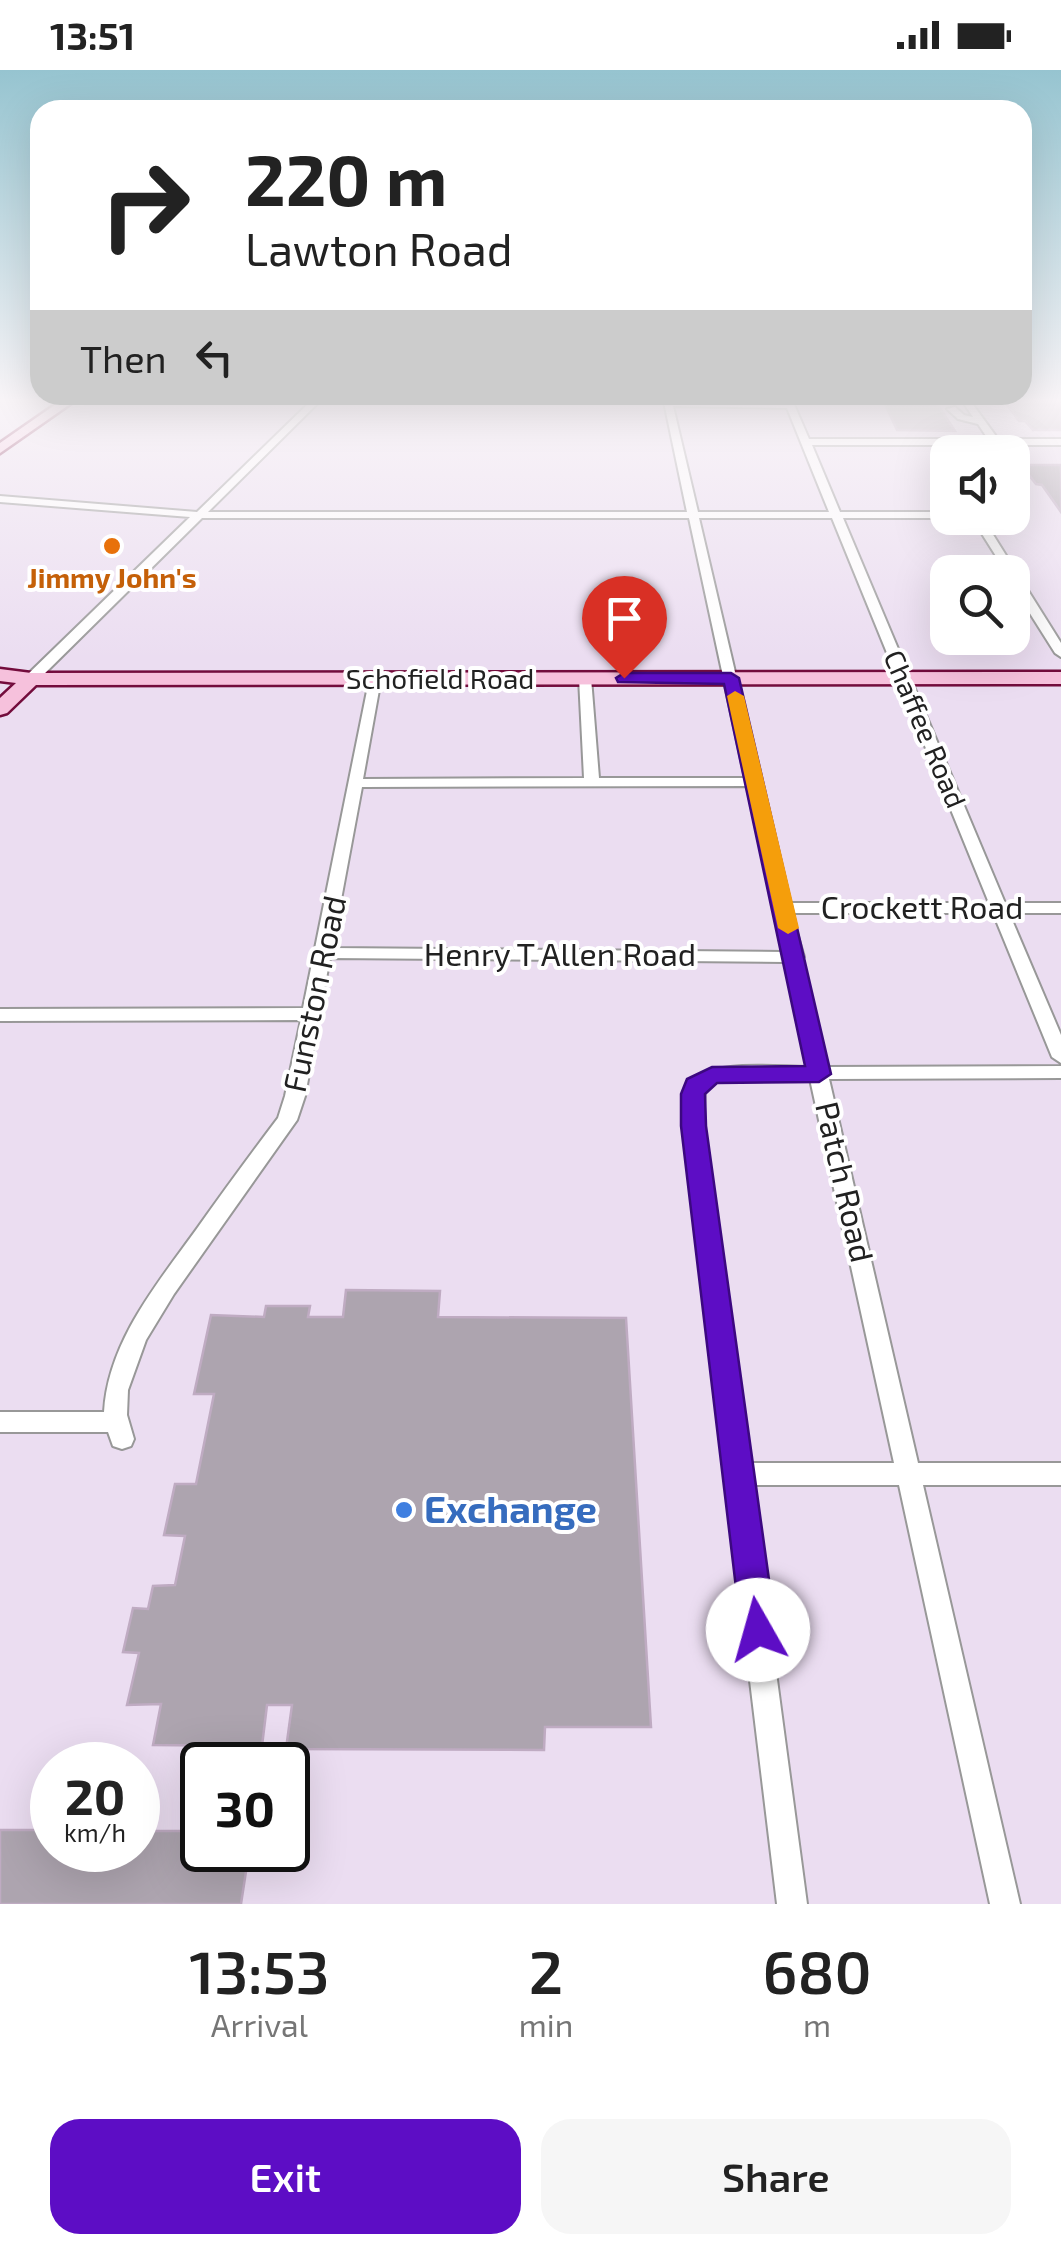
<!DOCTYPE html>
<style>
body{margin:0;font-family:"Exo 2",sans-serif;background:#f6f6f6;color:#222;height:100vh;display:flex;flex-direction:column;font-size:38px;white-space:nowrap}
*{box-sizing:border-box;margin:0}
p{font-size:32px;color:#767676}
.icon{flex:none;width:55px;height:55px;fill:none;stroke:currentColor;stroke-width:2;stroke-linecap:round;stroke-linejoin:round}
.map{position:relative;height:1834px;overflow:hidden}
.side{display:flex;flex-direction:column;background:#fff;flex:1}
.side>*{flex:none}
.hud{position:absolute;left:30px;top:30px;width:1002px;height:305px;border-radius:30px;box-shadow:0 10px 40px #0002;background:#fff;color:#222;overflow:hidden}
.tools{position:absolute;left:930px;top:365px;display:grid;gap:20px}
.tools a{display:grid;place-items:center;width:100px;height:100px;border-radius:20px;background:#fff;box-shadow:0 10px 40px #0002;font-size:50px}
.speed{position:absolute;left:30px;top:1672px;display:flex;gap:20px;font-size:50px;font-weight:700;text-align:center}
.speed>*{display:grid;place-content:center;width:130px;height:130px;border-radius:50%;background:#fff;box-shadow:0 10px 40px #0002;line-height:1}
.speed small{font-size:25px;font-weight:400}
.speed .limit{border:5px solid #111;border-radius:15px;background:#fff;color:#111}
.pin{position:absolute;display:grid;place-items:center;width:85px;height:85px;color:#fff;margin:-102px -42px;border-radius:50% 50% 50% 0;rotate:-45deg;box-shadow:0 0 10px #0007}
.pin .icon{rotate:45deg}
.me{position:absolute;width:110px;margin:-55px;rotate:353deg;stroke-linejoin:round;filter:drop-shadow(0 0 8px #0008)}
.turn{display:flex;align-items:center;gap:35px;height:210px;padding:0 50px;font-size:45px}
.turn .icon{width:130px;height:130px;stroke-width:2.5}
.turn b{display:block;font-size:70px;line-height:85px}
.then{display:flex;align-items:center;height:95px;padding:0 50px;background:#0003;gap:20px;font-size:38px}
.eta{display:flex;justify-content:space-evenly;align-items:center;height:170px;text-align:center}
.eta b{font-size:60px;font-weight:600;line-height:70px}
.cta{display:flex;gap:20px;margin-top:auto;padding:20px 50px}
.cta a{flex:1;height:115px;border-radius:30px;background:#5d0dc5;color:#fff;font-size:40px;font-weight:600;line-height:115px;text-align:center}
.cta a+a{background:#f6f6f6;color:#222}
.status{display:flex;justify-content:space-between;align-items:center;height:70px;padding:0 50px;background:#fff;direction:ltr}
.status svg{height:28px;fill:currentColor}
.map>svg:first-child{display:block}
.military{fill:#ebddf1;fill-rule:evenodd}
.building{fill:#ada4af;stroke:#bfabc2;stroke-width:2.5}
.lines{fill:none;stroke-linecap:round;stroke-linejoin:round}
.street-casing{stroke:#989898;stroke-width:4}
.secondary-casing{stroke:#730c3c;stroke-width:5}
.street{fill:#fff;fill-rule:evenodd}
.secondary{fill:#f6c1dc;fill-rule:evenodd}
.route{fill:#5d0dc5;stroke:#3c0880;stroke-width:2.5}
.slow{fill:#f59e0b}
.food-dot{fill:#e8710a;stroke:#fff;stroke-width:4}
.shop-dot{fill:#3f7fe0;stroke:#fff;stroke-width:4}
.labels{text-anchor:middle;stroke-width:8;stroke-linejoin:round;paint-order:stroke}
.far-food-label{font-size:28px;font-weight:bold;fill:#c56008;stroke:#fff}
.far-street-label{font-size:28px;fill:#212121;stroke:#fff}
.street-label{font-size:32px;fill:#212121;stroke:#fff}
.near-shop-label{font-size:38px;font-weight:bold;fill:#366cbe;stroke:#fff;text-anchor:start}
</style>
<div class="status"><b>13:51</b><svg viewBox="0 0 49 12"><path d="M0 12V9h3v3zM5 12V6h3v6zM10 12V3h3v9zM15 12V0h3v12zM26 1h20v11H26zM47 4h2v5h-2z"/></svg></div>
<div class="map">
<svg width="1061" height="1834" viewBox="0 0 1061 1834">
<rect width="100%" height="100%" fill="#f1e8f0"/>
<!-- military -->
<path class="military" d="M 0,332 L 1061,332 L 1061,1834 L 0,1834 ZM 948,382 L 1012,382 L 1012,448 L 948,448 ZM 948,502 L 1012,502 L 1012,568 L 948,568 ZM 52,1695 L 138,1695 L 138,1780 L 52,1780 ZM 202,1695 L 288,1695 L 288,1780 L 202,1780 Z"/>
<!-- building -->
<path class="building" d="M 884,332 L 936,332 L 955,361 L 897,360 Z
M 1011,332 L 1057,332 L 1061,337 L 1061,360 L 1033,360 L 1025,351 L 1019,351 L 1008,336 L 1014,336 Z
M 1021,395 L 1061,395 L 1061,442 L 1042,415 L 1036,414 Z
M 346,1220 L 440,1221 L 438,1247 L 626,1248 L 651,1657 L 545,1657 L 544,1680 L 286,1679 L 292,1635 L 267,1635 L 262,1676 L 153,1675 L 161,1634 L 127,1635 L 139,1583 L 123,1582 L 133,1538 L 148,1539 L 153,1516 L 175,1515 L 185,1466 L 164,1465 L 175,1414 L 196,1414 L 214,1324 L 194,1324 L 211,1245 L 264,1247 L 266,1236 L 310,1236 L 308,1247 L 343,1247 Z
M 0,1760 L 52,1760 L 52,1780 L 138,1780 L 138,1761 L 202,1761 L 202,1780 L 225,1780 L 223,1795 L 247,1795 L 241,1834 L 0,1834 Z"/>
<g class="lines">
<!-- street casing -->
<g class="street-casing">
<path id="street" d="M 310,332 L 319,332 L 208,442 L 687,442 L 664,332 L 793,332 L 809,369 L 988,369 L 978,354 L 958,349 L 947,339 L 955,337 L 964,345 L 973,347 L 963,332 L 971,332 L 998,369 L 1061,369 L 1061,375 L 812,375 L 840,442 L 948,442 L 948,448 L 951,448 L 843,448 L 1005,833 L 1061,833 L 1061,843 L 1009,843 L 1061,965 L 1061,993 L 1052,987 L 993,843 L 791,843 L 804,887 L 802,890 L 826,997 L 1061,996 L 1061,1008 L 829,1009 L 918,1393 L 1061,1393 L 1061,1415 L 923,1415 L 1020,1834 L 990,1834 L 899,1415 L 751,1415 L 807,1834 L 777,1834 L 683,1056 L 687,1015 C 709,988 774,997 808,997 L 785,892 L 330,888 L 320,940 L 323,944 L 319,948 L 305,1026 L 297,1050 L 174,1224 L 146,1270 L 128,1320 L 127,1345 L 134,1369 L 131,1376 L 122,1379 L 113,1376 L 108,1362 L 0,1362 L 0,1342 L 104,1342 C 108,1272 157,1214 196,1160 C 223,1122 250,1085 278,1048 L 285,1026 L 301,950 L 0,951 L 0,939 L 303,938 L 370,606 L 380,606 L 381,609 L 363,709 L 584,708 L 579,608 L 585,604 L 591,608 L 599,708 L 745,708 L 689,448 L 202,448 L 36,612 L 26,612 L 26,606 L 190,447 L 0,432 L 0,426 L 197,442 ZM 673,336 L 787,338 L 829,442 L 698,442 ZM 699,448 L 832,448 L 989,833 L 789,833 ZM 747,716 L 783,882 L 332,878 L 362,717 ZM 733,1009 L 810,1009 L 894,1393 L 748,1393 L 703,1056 L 705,1017 L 711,1012 Z
M 972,448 L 982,448 L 988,457 L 1004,455 L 998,448 L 1009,448 L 1015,455 L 1011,460 L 992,463 L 1061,573 L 1061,587 L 1055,583 L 1012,515 L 1012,502 L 1006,502 Z"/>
</g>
<!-- secondary casing -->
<g class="secondary-casing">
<path id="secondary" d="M 59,332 L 73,332 L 0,383 L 0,373 Z
M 0,599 L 31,603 L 1061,602 L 1061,614 L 36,615 L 7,643 L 0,645 L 0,628 L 16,613 L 0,611 Z"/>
</g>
<!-- street -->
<use href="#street" class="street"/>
<!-- secondary -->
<use href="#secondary" class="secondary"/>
</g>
<!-- sky -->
<linearGradient id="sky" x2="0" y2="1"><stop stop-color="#96c4d0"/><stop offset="0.56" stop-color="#f9f5f8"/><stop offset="1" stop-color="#f9f5f8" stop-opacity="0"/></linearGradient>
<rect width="1061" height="589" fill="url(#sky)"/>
<!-- route -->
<path class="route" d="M 624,603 L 731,603 L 739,608 L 831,1004 L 819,1012 L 717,1013 L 705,1024 L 706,1056 L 776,1560 L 771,1572 L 758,1577 L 746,1572 L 741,1560 L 681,1056 L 681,1024 L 687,1009 L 712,997 L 805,996 L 724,614 L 618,612 L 616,608 Z"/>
<!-- slow -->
<path class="slow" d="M 735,621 L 744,626 L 799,858 L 788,864 L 778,858 L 727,626 Z"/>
<!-- markers -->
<circle class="food-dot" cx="112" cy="476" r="10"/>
<circle class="shop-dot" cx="404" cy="1440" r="10"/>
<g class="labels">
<!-- far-food labels -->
<g class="far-food-label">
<text x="112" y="518">Jimmy John's</text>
</g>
<!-- far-street labels -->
<g class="far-street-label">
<text x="440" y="619">Schofield Road</text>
<text transform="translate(925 659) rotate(67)" y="10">Chaffee Road</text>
</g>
<!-- street labels -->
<g class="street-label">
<text x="922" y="849">Crockett Road</text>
<text x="560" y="896">Henry T Allen Road</text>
<text transform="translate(315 924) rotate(-78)" y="11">Funston Road</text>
<text transform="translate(844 1112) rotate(77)" y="11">Patch Road</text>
</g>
<!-- near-shop labels -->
<g class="near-shop-label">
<text x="424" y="1453">Exchange</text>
</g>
</g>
</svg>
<div class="tools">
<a><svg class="icon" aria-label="sound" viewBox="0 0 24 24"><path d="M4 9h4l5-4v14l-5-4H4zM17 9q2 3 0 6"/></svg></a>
<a><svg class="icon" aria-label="search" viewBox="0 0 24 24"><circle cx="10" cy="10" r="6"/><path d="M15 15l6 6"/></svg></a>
</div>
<div class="speed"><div>20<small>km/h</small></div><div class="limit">30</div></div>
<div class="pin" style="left:624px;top:608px;background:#d93025"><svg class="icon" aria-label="arrive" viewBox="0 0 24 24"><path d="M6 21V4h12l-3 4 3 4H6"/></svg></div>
<svg class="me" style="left:758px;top:1560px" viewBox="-20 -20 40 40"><circle r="19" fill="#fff"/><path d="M0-13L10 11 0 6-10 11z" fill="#5d0dc5"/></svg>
<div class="hud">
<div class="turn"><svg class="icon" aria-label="right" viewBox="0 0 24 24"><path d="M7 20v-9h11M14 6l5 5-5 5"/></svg><div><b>220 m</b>Lawton Road</div></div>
<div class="then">Then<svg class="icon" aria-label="left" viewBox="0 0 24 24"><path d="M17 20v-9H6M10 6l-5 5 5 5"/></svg></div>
</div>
</div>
<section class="side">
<div class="eta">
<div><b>13:53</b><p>Arrival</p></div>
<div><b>2</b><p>min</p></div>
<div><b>680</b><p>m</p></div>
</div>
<div class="cta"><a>Exit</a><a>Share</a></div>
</section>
